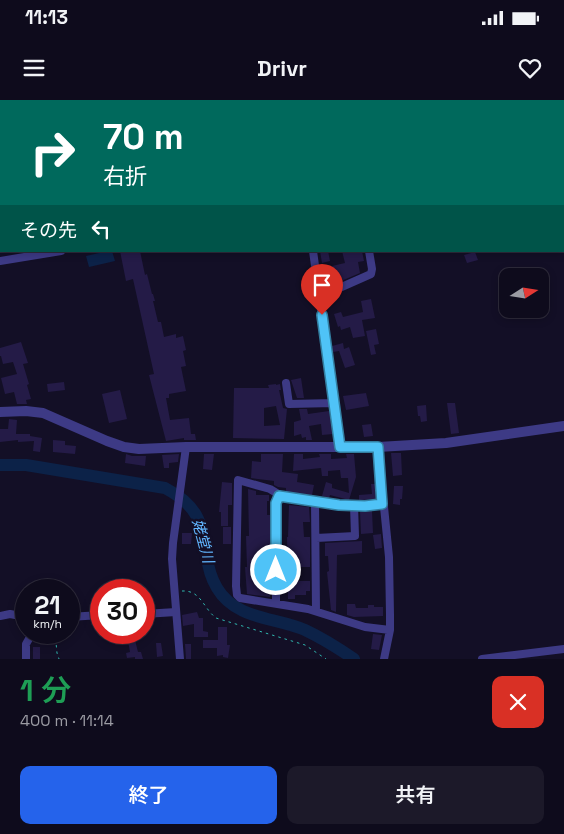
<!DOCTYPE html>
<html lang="ja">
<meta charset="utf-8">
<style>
body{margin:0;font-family:"Space Grotesk","Noto Sans JP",sans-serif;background:#1c1929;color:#f1f3f6;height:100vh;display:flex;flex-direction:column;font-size:19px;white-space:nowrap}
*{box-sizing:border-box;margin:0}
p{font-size:16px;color:#9b9ba3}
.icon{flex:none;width:28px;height:28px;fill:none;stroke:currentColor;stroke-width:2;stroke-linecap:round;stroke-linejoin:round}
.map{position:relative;height:559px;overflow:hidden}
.panel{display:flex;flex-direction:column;background:#0e0b1c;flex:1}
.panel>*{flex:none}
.hud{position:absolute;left:0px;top:0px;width:565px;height:152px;box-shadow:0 2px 8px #0003,0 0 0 1px #2e2b3b;background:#00695c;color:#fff;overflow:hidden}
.needle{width:32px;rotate:78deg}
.buttons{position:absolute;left:499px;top:168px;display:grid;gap:10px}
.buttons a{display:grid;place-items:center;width:50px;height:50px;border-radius:10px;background:#0e0b1c;box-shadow:0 2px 8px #0003,0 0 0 1px #2e2b3b;font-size:25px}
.speed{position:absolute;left:15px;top:479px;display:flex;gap:10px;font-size:25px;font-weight:700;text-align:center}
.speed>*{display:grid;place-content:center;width:65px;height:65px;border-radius:50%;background:#0e0b1c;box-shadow:0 2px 8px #0003,0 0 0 1px #2e2b3b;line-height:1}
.speed small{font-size:12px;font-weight:400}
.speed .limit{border:8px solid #d22;background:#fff;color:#111}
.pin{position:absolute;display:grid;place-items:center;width:42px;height:42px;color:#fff;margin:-51px -21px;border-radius:50% 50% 50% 0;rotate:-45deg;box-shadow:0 0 5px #0007}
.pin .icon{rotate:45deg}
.me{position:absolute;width:55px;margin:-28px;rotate:0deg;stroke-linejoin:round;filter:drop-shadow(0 0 4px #0008)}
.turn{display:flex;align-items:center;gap:18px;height:105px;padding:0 20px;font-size:22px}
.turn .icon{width:65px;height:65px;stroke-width:2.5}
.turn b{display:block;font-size:35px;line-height:42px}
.then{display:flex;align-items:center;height:48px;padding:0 20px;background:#0003;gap:10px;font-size:19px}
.round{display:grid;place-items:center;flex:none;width:52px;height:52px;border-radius:10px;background:#1c1929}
.overview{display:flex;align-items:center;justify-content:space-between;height:85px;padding:0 20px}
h1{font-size:30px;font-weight:600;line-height:38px;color:#1e9e55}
.cta{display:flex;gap:10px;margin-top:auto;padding:10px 20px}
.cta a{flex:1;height:58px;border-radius:10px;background:#2563eb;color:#fff;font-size:20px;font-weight:600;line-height:58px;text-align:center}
.cta a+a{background:#1c1929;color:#f1f3f6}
.status{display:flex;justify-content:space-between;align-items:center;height:35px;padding:0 25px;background:#0e0b1c;direction:ltr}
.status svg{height:14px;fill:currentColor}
header{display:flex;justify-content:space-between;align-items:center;height:65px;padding:0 20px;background:#0e0b1c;font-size:22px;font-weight:600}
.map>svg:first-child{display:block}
.water{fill:#0c2248}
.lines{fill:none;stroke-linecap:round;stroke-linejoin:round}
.river{stroke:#0c2248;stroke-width:12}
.building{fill:#241b47;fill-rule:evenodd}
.path{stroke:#2fb8b0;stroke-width:1;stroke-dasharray:2.5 4;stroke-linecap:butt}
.minor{stroke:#3d3a85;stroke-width:8}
.tertiary{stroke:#3d3a85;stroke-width:10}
.route-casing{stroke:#337fa1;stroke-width:12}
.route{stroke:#4fc3f7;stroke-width:9}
.labels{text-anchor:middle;stroke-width:5;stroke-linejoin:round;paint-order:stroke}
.water-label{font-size:15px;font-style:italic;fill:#62b6ff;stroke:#130f26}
</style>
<div class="status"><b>11:13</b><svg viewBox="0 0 49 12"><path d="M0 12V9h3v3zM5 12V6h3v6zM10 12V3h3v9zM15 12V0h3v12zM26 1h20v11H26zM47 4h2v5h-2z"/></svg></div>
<header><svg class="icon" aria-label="menu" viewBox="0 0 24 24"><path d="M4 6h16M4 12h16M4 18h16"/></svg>Drivr<svg class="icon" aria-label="heart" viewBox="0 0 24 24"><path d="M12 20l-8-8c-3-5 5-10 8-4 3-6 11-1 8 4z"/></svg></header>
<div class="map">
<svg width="564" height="559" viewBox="0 0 564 559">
<rect width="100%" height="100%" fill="#130f26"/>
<!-- water -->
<path class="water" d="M 108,151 L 112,151 L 115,161 L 89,167 L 86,156 Z"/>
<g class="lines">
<!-- river -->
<path class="river" d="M 0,365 L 26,365 L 165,388 C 197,405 202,421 207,456 C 208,467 211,478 217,488 C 236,520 275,517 305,530 C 322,538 338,548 354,559"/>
</g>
<!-- building -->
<path class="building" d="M 120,151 L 140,151 L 145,175 L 147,174 L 152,194 L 153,194 L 155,201 L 153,201 L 158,222 L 161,222 L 164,237 L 176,234 L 176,238 L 183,236 L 186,250 L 183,251 L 186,266 L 181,267 L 186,291 L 169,294 L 169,298 L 166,298 L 170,320 L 189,318 L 191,334 L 195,334 L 196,340 L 184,340 L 184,338 L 166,341 L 149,275 L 154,274 L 133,179 L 126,181 Z
M 320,151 L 328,151 L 330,161 L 322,163 Z
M 342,151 L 362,151 L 364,161 L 358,162 L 360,173 L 327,187 L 324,178 L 334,175 L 332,166 L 345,163 Z
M 475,152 L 478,160 L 467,163 L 464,155 Z
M 371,199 L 375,218 L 362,220 L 365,236 L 353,238 L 350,227 L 341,230 L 340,226 L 338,227 L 334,214 L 341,212 L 343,217 L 363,212 L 361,201 Z
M 376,229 L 379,244 L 374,245 L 376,254 L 371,255 L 366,231 Z
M 21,242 L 28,263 L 23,264 L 29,284 L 27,285 L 31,299 L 26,300 L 27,304 L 17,304 L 14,292 L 5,294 L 1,278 L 17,274 L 13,262 L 3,264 L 1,256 L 0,256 L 0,248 Z
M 343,243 L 344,249 L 349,247 L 355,265 L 345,268 L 339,251 L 333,252 L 332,246 Z
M 301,278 L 304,298 L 297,298 L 291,280 Z
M 64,282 L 65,290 L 48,292 L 47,284 Z
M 276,284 L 276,285 L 280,284 L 281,290 L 279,290 L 283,308 L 287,309 L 284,339 L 233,338 L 234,288 L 269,288 L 268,285 ZM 276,306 L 280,325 L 264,326 L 264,308 Z
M 120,290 L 127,319 L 109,323 L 102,294 Z
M 366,293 L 369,306 L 346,310 L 343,296 Z
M 447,303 L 455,303 L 459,333 L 451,334 Z
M 426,305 L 427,321 L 421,322 L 420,316 L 418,316 L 417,306 Z
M 299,309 L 307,309 L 308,314 L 329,311 L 333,334 L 322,335 L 321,324 L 309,326 L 312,340 L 306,340 L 306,337 L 302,338 L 301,334 L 294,336 L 294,322 L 301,320 Z
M 9,319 L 17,320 L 16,334 L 30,334 L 30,336 L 42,338 L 40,352 L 33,351 L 34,341 L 18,342 L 18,340 L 0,342 L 0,329 L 8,329 Z
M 371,324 L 373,336 L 364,337 L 362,325 Z
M 53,340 L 65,341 L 65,345 L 76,346 L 75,354 L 53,352 Z
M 391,353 L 401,353 L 402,375 L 393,376 Z
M 126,354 L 132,356 L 146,356 L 145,366 L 125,363 Z
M 179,354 L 178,362 L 169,363 L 169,368 L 164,368 L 162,355 Z
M 204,354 L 214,354 L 212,370 L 203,369 Z
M 261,354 L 283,354 L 282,372 L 298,374 L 297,382 L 314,385 L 312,395 L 286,392 L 286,388 L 278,387 L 274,385 L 274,381 L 251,378 L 252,361 L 261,362 Z
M 294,354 L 303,354 L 303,359 L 320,357 L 319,354 L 331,354 L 331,359 L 347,358 L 346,354 L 354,354 L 356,377 L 349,400 L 330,395 L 329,398 L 322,396 L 326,382 L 332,384 L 332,388 L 349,393 L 348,378 L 341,378 L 340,370 L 328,371 L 328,376 L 322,376 L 321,368 L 293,371 Z
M 222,382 L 232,383 L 232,405 L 228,405 L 228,426 L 221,426 L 221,412 L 219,412 Z
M 371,384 L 376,384 L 378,399 L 359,400 L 359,395 L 372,394 Z
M 394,386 L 403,386 L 402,399 L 400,399 L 400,405 L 393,404 Z
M 248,389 L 256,391 L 256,395 L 269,395 L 269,401 L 267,401 L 267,415 L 270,415 L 270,455 L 269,455 L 270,497 L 247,494 L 245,467 L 247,467 L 246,436 L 249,436 Z
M 289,405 L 309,407 L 310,422 L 303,422 L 304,437 L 310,437 L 310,467 L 298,467 L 296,471 L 296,481 L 310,481 L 310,491 L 306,491 L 306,495 L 295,495 L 295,499 L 288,499 L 287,437 L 288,437 Z
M 360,411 L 372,411 L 373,433 L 361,434 Z
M 223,427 L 231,427 L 231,444 L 223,444 Z
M 182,433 L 192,433 L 191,444 L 182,444 Z
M 381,434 L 382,448 L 375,449 L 373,435 Z
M 362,441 L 362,453 L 337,455 L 336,512 L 331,510 L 327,472 L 329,471 L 328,456 L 325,456 L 325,443 Z
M 347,504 L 355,504 L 356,508 L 368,508 L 368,505 L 374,505 L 374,507 L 383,507 L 383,516 L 354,517 L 347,515 Z
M 197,512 L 199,518 L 203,518 L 203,531 L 208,532 L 208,537 L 194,537 L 194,524 L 183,526 L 182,515 Z
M 218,527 L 227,527 L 227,545 L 230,545 L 228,558 L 223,557 L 223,555 L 217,556 L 217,548 L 203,548 L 203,540 L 218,540 Z
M 373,534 L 382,535 L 379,550 L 371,549 Z
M 135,540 L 138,552 L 141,552 L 143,559 L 135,559 L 135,557 L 127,558 L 126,553 L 130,552 L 128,541 Z
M 156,543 L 161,543 L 163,556 L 157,557 Z
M 185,544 L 191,544 L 191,559 L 186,559 Z
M 33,547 L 40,547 L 40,559 L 33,559 Z"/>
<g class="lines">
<!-- path -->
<path class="path" d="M 182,491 C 201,490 203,508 216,518 L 305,545 L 326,559
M 55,532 L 57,553 L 59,559"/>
<!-- minor -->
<path class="minor" d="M 197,0 L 197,1
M 293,0 L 294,1
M 314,0 L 315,1
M 341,0 L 342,1
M 372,0 L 372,1
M 448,0 L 448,1
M 421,1 L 428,0
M 564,110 L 564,112
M 313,151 L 340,347
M 0,161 L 61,151
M 319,197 L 371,174 L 372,169 L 369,151
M 286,283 L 289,304 L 334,303
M 378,347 L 389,457 L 390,515 L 390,530 L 384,559
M 315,401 L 316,511
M 382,404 L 365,406 L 339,405 L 283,397 L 270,389 L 238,380 L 236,486 L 237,495 L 240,498 L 308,509 L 365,527 L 390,530
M 316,438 L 355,436 L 354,405
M 276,503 L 276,403 L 279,396
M 144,514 L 176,512
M 0,516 L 10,514 L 26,517
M 69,517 L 101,515
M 26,559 L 26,544 L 33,532
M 180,559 L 172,459 L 173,443 L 186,347
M 482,559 L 564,549"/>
<!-- tertiary -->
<path class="tertiary" d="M 0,312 L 26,311 L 43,313 L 107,341 L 124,347 L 139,349 L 186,347 L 378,347 L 446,343 L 564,326"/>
</g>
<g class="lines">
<!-- route casing -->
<g class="route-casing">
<path id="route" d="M 276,470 L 276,403 L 279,396 L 339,405 L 365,406 L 382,404 L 378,347 L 340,347 L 322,215"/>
</g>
<!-- route -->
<use href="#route" class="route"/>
</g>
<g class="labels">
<!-- water labels -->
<g class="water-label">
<text transform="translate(203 441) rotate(75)" y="5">姥堂川</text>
</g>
</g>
</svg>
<div class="buttons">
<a><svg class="needle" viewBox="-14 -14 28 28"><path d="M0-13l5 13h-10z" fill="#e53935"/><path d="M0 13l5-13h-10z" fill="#9b9ba3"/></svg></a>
</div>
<div class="speed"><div>21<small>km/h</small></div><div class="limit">30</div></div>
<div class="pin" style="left:322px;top:215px;background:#d93025"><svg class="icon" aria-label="arrive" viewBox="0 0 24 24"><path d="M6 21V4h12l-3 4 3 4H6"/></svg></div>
<svg class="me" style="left:276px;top:470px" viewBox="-20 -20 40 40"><circle r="17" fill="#4fc3f7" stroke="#fff" stroke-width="3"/><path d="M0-11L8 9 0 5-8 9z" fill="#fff"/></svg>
<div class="hud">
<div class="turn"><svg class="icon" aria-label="right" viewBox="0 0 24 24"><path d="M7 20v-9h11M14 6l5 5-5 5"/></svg><div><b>70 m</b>右折</div></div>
<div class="then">その先<svg class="icon" aria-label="left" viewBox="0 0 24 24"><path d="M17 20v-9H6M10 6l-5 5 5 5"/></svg></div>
</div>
</div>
<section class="panel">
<div class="overview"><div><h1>1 分</h1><p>400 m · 11:14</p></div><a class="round" style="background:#d93025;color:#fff"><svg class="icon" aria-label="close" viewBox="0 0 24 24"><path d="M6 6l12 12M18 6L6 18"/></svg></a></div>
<div class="cta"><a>終了</a><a>共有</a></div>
</section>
